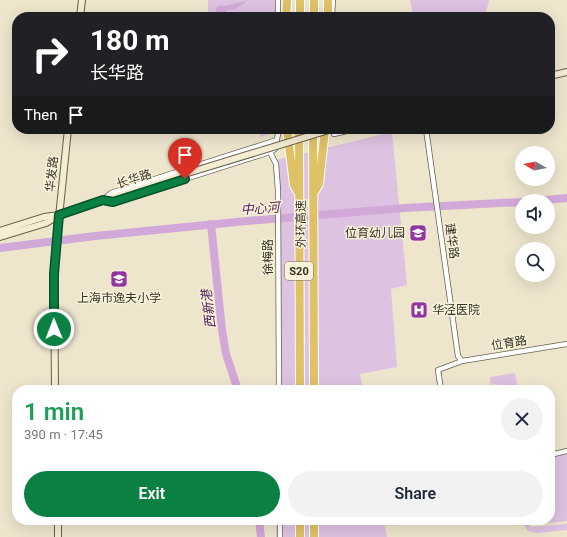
<!DOCTYPE html>
<meta charset="utf-8">
<style>
body{margin:0;font-family:Roboto,"Noto Sans SC",sans-serif;background:#f2f2f3;color:#1f2937;height:100vh;display:flex;flex-direction:column;font-size:15px;white-space:nowrap}
*{box-sizing:border-box;margin:0}
p{font-size:13px;color:#747a83}
.icon{flex:none;width:22px;height:22px;fill:none;stroke:currentColor;stroke-width:2;stroke-linecap:round;stroke-linejoin:round}
.map{position:relative;flex:1;overflow:hidden}
.details{position:absolute;left:12px;top:385px;width:543px;height:140px;display:flex;flex-direction:column;background:#fff;border-radius:16px;box-shadow:0 4px 16px #0002}
.details>*{flex:none}
.banner{position:absolute;left:12px;top:12px;width:543px;height:122px;border-radius:16px;box-shadow:0 4px 16px #0002;background:#202124;color:#fff;overflow:hidden}
.needle{width:26px;rotate:279deg}
.buttons{position:absolute;left:515px;top:146px;display:grid;gap:8px}
.buttons a{display:grid;place-items:center;width:40px;height:40px;border-radius:50%;background:#fff;box-shadow:0 4px 16px #0002;font-size:20px}
.pin{position:absolute;display:grid;place-items:center;width:34px;height:34px;color:#fff;margin:-41px -17px;border-radius:50% 50% 50% 0;rotate:-45deg;box-shadow:0 0 4px #0007}
.pin .icon{rotate:45deg}
.me{position:absolute;width:44px;margin:-22px;rotate:359deg;stroke-linejoin:round;filter:drop-shadow(0 0 3px #0008)}
.turn{display:flex;align-items:center;gap:14px;height:84px;padding:0 12px;font-size:18px}
.turn .icon{width:52px;height:52px;stroke-width:2.5}
.turn b{display:block;font-size:28px;line-height:34px}
.then{display:flex;align-items:center;height:38px;padding:0 12px;background:#0003;gap:8px;font-size:15px}
.round{display:grid;place-items:center;flex:none;width:42px;height:42px;border-radius:21px;background:#f2f2f3}
.summary{display:flex;align-items:center;justify-content:space-between;height:68px;padding:0 12px}
h1{font-size:24px;font-weight:600;line-height:30px;color:#1e9e55}
.primary-button{display:flex;gap:8px;margin-top:auto;padding:8px 12px}
.primary-button a{flex:1;height:46px;border-radius:24px;background:#0b8043;color:#fff;font-size:16px;font-weight:600;line-height:46px;text-align:center}
.primary-button a+a{background:#f2f2f3;color:#1f2937}
.map>svg:first-child{display:block}
.green{fill:#ddc2e1}
.water{fill:#d2a8d8}
.lines{fill:none;stroke-linecap:round;stroke-linejoin:round}
.river{stroke:#d2a8d8;stroke-width:8}
.street-casing{stroke:#67604b;stroke-width:6}
.secondary-casing{stroke:#67604b;stroke-width:8}
.highway-casing{stroke:#fff;stroke-width:10}
.street{stroke:#fff;stroke-width:4.5}
.secondary{stroke:#f5edd2;stroke-width:6}
.highway{stroke:#dfc268;stroke-width:8}
.secondary-bridge-casing{stroke:#67604b;stroke-width:8;stroke-linecap:butt}
.secondary-bridge{stroke:#f5edd2;stroke-width:6}
.route-casing{stroke:#07532c;stroke-width:10}
.route{stroke:#0b8043;stroke-width:7}
.labels{text-anchor:middle;stroke-width:3;stroke-linejoin:round;paint-order:stroke}
.shield{fill:#faf2d9;stroke:#706c5d;stroke-width:1}
.shield-label{font-size:11px;font-weight:bold;fill:#353228}
.street-label{font-size:12px;fill:#353228;stroke:#faf2d9}
.poi-label{font-size:12px;fill:#353228;stroke:#faf2d9;text-anchor:end}
.water-label{font-size:13px;font-style:italic;fill:#52205b;stroke:#faf2d9}
</style>
<div class="map">
<svg width="567" height="537" viewBox="0 0 567 537">
<rect width="100%" height="100%" fill="#ede5cc"/>
<!-- green -->
<path class="green" d="M 208,0 L 278,0 L 278,17 L 208,17 Z
M 410,0 L 489,0 L 485,17 L 413,17 Z
M 260,129 L 279,129 L 279,131 L 260,137 Z
M 392,132 L 407,285 L 391,289 L 397,367 L 360,374 L 363,390 L 276,390 L 276,160 Z
M 515,373 L 518,390 L 501,390 L 497,384 L 491,385 L 490,377 Z
M 567,454 L 567,521 L 531,525 L 530,520 L 550,520 L 550,457 Z
M 276,520 L 384,520 L 387,537 L 276,537 Z
M 520,520 L 524,520 L 532,527 L 567,524 L 567,530 L 536,533 L 528,531 Z"/>
<!-- water -->
<path class="water" d="M 247,1 L 235,9 L 226,10 L 225,13 L 226,17 L 216,17 L 216,8 L 220,5 L 224,6 Z"/>
<g class="lines">
<!-- river -->
<path class="river" d="M 533,201 L 567,198
M 211,224 L 222,330 L 226,354 L 238,390
M 0,248 L 95,236 L 247,221 L 404,208 L 522,202
M 259,520 L 261,537"/>
<!-- street casing -->
<g class="street-casing">
<path id="street" d="M 278,0 L 278,17
M 332,15 L 333,0
M 334,129 L 334,134 L 355,129
M 426,129 L 458,356 L 462,361 L 567,344
M 277,140 L 111,193 L 103,200 L 113,202 L 270,152 L 275,149 L 279,129
M 270,152 L 276,164 L 278,190 L 279,390
M 441,390 L 438,370 L 462,361
M 550,455 L 567,451
M 280,520 L 280,537"/>
</g>
<!-- secondary casing -->
<g class="secondary-casing">
<path id="secondary" d="M 80,17 L 82,0
M 550,76 L 567,72
M 0,231 L 44,217 L 59,215 L 188,173
M 0,237 L 46,223 L 56,217
M 55,390 L 54,266 L 68,129
M 58,520 L 58,537"/>
</g>
<!-- highway casing -->
<g class="highway-casing">
<path id="highway" d="M 286,17 L 287,0
M 300,17 L 300,0
M 314,17 L 314,0
M 328,17 L 328,0
M 287,129 L 294,185 L 298,192
M 299,129 L 300,390
M 313,129 L 314,390
M 313,194 L 319,184 L 325,129
M 300,520 L 300,537
M 314,520 L 314,537"/>
</g>
<!-- street -->
<use href="#street" class="street"/>
<!-- secondary -->
<use href="#secondary" class="secondary"/>
<!-- highway -->
<use href="#highway" class="highway"/>
<!-- secondary-bridge casing -->
<g class="secondary-bridge-casing">
<path id="secondary-bridge" d="M 188,173 L 332,129"/>
</g>
<!-- secondary-bridge -->
<use href="#secondary-bridge" class="secondary-bridge"/>
</g>
<g class="lines">
<!-- route casing -->
<g class="route-casing">
<path id="route" d="M 54,329 L 54,274 L 59,215 L 103,200 L 113,202 L 185,179"/>
</g>
<!-- route -->
<use href="#route" class="route"/>
</g>
<!-- icons -->
<defs>
<g id="school-square" transform="scale(0.9)"><rect x="-9" y="-9" width="18" height="18" rx="4" fill="#9136a1" stroke="#faf2d9"/><path d="M0-5L7-2L0 1L-7-2ZM-4 1L0 2.5L4 1V4Q0 6-4 4Z" fill="#fff"/></g>
<g id="hospital-square" transform="scale(0.9)"><rect x="-9" y="-9" width="18" height="18" rx="4" fill="#9136a1" stroke="#faf2d9"/><path d="M-5-5h3v3.5h4V-5h3V5h-3V1.5h-4V5h-3Z" fill="#fff"/></g>
</defs>
<g fill-rule="evenodd">
<use href="#school-square" x="418" y="233"/>
<use href="#school-square" x="119" y="279"/>
<use href="#hospital-square" x="419" y="310"/>
</g>
<g class="labels">
<!-- shield labels -->
<rect class="shield" x="285" y="262" width="28" height="18" rx="3"/>
<g class="shield-label">
<text x="299" y="275">S20</text>
</g>
<!-- street labels -->
<g class="street-label">
<text transform="translate(52 174) rotate(-84)" y="4">华发路</text>
<text transform="translate(134 179) rotate(-18)" y="4">长华路</text>
<text transform="translate(301 224) rotate(-90)" y="4">外环高速</text>
<text transform="translate(452 241) rotate(82)" y="4">建华路</text>
<text transform="translate(268 257) rotate(-90)" y="4">徐梅路</text>
<text transform="translate(509 343) rotate(-9)" y="4">位育路</text>
</g>
<!-- poi labels -->
<g class="poi-label">
<text x="405" y="237">位育幼儿园</text>
<text x="119" y="302" text-anchor="middle">上海市逸夫小学</text>
<text x="432" y="314" text-anchor="start">华泾医院</text>
</g>
<!-- water labels -->
<g class="water-label">
<text transform="translate(260 208) rotate(-4)" y="5">中心河</text>
<text transform="translate(208 309) rotate(-97)" y="5">西新港</text>
</g>
</g>
</svg>
<div class="buttons">
<a><svg class="needle" viewBox="-14 -14 28 28"><path d="M0-13l5 13h-10z" fill="#e53935"/><path d="M0 13l5-13h-10z" fill="#747a83"/></svg></a>
<a><svg class="icon" aria-label="sound" viewBox="0 0 24 24"><path d="M4 9h4l5-4v14l-5-4H4zM17 9q2 3 0 6"/></svg></a>
<a><svg class="icon" aria-label="search" viewBox="0 0 24 24"><circle cx="10" cy="10" r="6"/><path d="M15 15l6 6"/></svg></a>
</div>
<div class="pin" style="left:185px;top:179px;background:#d93025"><svg class="icon" aria-label="arrive" viewBox="0 0 24 24"><path d="M6 21V4h12l-3 4 3 4H6"/></svg></div>
<svg class="me" style="left:54px;top:329px" viewBox="-20 -20 40 40"><circle r="17" fill="#0b8043" stroke="#fff" stroke-width="3"/><path d="M0-11L8 9 0 5-8 9z" fill="#fff"/></svg>
<div class="banner">
<div class="turn"><svg class="icon" aria-label="right" viewBox="0 0 24 24"><path d="M7 20v-9h11M14 6l5 5-5 5"/></svg><div><b>180 m</b>长华路</div></div>
<div class="then">Then<svg class="icon" aria-label="arrive" viewBox="0 0 24 24"><path d="M6 21V4h12l-3 4 3 4H6"/></svg></div>
</div>
<section class="details">
<div class="summary"><div><h1>1 min</h1><p>390 m · 17:45</p></div><a class="round"><svg class="icon" aria-label="close" viewBox="0 0 24 24"><path d="M6 6l12 12M18 6L6 18"/></svg></a></div>
<div class="primary-button"><a>Exit</a><a>Share</a></div>
</section>
</div>
